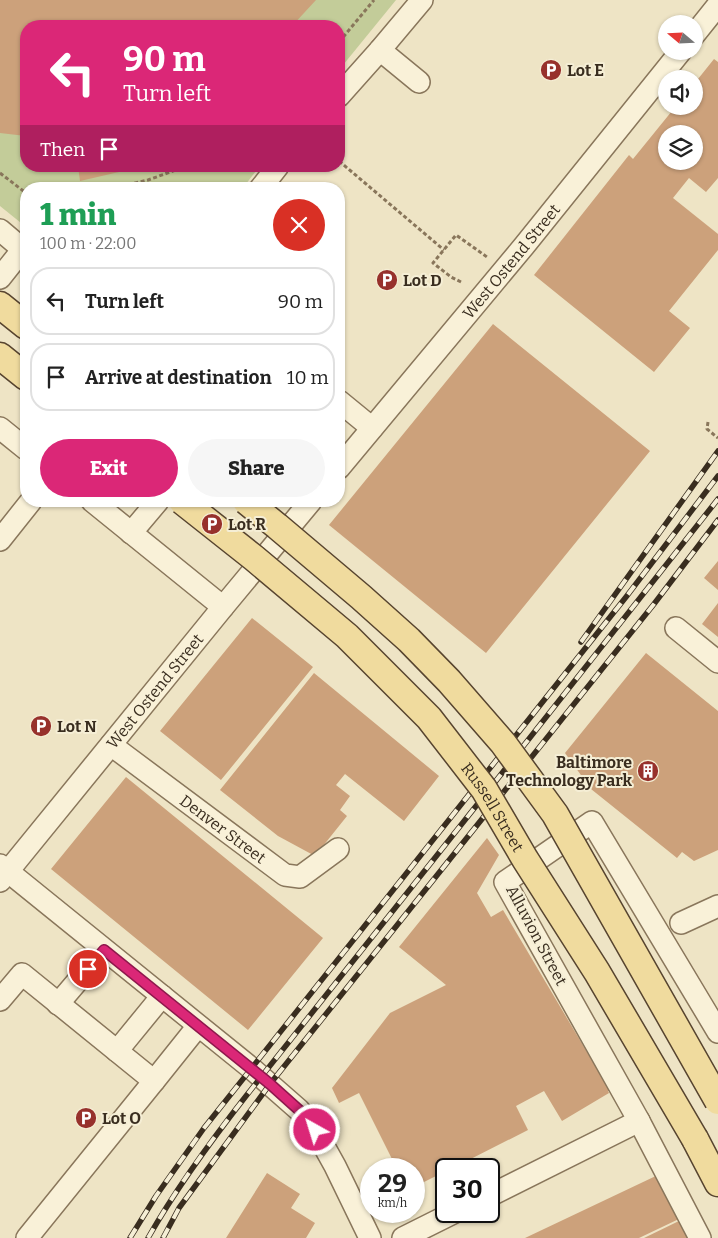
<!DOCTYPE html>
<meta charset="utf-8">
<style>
body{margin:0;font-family:Bitter,serif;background:#f6f6f6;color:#222;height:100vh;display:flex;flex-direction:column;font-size:19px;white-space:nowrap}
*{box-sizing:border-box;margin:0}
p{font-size:16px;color:#767676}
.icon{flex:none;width:28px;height:28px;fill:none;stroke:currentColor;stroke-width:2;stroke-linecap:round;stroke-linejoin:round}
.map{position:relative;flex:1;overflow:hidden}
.details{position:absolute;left:20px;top:182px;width:325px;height:325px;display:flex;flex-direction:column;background:#fff;border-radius:20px;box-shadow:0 1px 4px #0004}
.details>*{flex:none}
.guide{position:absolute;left:20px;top:20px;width:325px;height:152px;border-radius:20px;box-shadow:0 1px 4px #0004;background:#db2777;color:#fff;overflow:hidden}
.needle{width:32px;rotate:289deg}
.tools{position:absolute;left:658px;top:15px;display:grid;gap:10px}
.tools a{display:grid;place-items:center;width:45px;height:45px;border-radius:50%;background:#fff;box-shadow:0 1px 4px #0004;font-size:25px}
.speed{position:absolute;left:360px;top:1158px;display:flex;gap:10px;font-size:25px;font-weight:700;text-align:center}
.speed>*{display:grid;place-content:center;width:65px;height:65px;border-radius:50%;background:#fff;box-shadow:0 1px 4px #0004;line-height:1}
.speed small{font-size:12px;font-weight:400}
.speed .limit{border:2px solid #111;border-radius:8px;background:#fff;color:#111}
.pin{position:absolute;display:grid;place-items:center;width:42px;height:42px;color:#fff;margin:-21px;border:2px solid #fff;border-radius:50%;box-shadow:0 1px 5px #0007}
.me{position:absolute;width:55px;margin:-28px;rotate:321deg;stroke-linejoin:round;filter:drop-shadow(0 0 4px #0008)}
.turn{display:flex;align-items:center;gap:18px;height:105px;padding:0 20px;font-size:22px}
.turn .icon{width:65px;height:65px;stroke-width:2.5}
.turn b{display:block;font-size:35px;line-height:42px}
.then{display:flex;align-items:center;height:48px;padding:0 20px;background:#0003;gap:10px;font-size:19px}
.round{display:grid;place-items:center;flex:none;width:52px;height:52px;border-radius:26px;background:#f6f6f6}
.head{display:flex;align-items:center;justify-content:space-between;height:85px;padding:0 20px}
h1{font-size:30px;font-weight:800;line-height:38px;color:#1e9e55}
.action{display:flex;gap:10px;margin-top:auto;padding:10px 20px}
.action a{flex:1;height:58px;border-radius:30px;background:#db2777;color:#fff;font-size:20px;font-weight:800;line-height:58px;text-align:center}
.action a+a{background:#f6f6f6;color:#222}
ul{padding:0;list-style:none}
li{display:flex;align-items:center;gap:15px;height:68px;margin:0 10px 8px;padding:0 10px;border:2px solid #e0e0e0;border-radius:20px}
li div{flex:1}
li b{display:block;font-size:19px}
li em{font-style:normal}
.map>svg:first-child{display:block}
.green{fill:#c3cc99}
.building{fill:#cca17b;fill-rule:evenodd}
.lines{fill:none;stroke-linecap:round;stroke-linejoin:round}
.minor-casing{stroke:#89765b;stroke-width:24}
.major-casing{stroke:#57442f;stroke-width:29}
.path{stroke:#89765b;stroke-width:3;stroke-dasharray:4 2.5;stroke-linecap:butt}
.minor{stroke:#f9f1d8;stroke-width:21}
.major{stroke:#f0db9e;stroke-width:26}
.rail-casing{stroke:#392d1f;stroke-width:5.5}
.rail{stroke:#f5eed5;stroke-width:4;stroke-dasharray:11;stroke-linecap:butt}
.major-bridge-casing{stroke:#57442f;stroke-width:29;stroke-linecap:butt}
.major-bridge{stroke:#f0db9e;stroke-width:26}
.route-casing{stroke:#8e194d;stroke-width:12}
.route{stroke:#db2777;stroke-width:9}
.labels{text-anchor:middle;stroke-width:4;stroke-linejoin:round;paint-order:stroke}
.poi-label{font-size:16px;font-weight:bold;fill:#392d1f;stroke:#f5eed5;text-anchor:start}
.street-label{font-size:16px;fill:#392d1f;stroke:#f5eed5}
</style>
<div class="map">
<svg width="718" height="1238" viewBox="0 0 718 1238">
<rect width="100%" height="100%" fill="#eee4c5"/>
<!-- green -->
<path class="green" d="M 0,0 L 396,0 L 339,70 L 339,26 L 26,26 L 26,166 L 260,166 L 242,189 L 26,189 L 26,227 L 0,206 Z"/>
<!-- building -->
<path class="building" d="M 0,0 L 316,0 L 292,26 L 26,26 L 26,136 L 0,133 Z
M 714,59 L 718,62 L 718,178 L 706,192 L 689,178 L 673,198 L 718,234 L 718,250 L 669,311 L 690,328 L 654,372 L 534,275 L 629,155 L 633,159 L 676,106 L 694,106 L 694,84 ZM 666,134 L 694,134 L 694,161 L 666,161 Z
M 78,166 L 132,166 L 132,169 L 80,181 Z
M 493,324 L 650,451 L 486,653 L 329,525 Z
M 718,561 L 718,590 L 704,578 Z
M 718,603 L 718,637 L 702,624 Z
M 252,618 L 313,667 L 221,780 L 160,731 Z
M 646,653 L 718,711 L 718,850 L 694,861 L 682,852 L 677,858 L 591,789 L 565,753 Z
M 314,673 L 439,776 L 404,821 L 345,774 L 336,785 L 350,796 L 340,810 L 347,816 L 315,856 L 278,836 L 220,790 Z
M 126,777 L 323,938 L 248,1030 L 51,869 Z
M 487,838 L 499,855 L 477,893 L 491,917 L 503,910 L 610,1091 L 608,1091 L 609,1093 L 562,1121 L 544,1091 L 516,1106 L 528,1130 L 451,1169 L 446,1169 L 446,1171 L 414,1187 L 414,1169 L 397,1169 L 359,1093 L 339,1103 L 332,1088 L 390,1013 L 446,985 L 399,947 Z
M 267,1173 L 300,1194 L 291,1208 L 315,1223 L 306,1238 L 226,1238 Z
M 660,1174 L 681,1218 L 639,1238 L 525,1238 Z
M 681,1220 L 689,1238 L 644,1238 Z"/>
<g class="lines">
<!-- minor casing -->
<g class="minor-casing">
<g id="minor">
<path d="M 694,35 L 718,5"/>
<path d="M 380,50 L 419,82"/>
<path d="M 339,96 L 380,50 L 422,0"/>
<path d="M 260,189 L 278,166"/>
<path d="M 0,230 L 26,252"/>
<path d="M 0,278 L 23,249"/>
<path d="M 339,401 L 372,428"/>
<path d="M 0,428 L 26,449"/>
<path id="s1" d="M 339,468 L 524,246 L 681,51"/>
<path d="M 92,501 L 223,607"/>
<path d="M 131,533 L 158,501"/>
<path d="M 0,540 L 31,501"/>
<path d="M 676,628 L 718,662"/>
<path id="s2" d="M 111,745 L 285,875 L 300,877 L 338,849"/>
<path d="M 0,865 L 251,1068 L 299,1110 L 315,1130 L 335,1166 L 370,1238"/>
<path id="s3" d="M 0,881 L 223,607 L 311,501"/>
<path d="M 681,923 L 718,906"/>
<path d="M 0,1000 L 22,974 L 154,1081 L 27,1238"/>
<path d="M 58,1004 L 104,950"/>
<path d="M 117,1051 L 162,996"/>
<path d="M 154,1081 L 198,1026"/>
<path d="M 489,1196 L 639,1121"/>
<path d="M 403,1238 L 457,1211"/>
<path d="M 700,1238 L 639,1121 L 505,882 L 592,822 L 718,1032"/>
</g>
</g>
<!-- major casing -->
<g class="major-casing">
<path id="major" d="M 0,305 L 26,326
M 0,356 L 26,377
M 695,1139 L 718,1183"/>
</g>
<!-- path -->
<path class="path" d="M 339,42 L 374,0
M 339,161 L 444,250
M 0,173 L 26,193
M 109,189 L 148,180 L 187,166
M 461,282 L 451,277 L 433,263 L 456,235 L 487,257
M 708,422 L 707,429 L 718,438"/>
<!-- minor -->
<use href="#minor" class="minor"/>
<!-- major -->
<use href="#major" class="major"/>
<!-- rail casing -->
<g class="rail-casing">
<path id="rail" d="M 581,642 L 718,451
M 130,1238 L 156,1196 L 204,1128 L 626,597 L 718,476
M 148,1238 C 177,1187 210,1142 246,1096 L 480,801 L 718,499
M 163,1238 L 179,1208 L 270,1084 L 654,604 L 718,520"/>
</g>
<!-- rail -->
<use href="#rail" class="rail"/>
<!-- major-bridge casing -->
<g class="major-bridge-casing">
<g id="major-bridge">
<path id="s4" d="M 182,501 L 254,558 L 347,636 L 429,718 L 484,789 L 525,859 L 597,972 L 695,1139"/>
<path d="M 246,501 L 277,526 L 361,597 L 409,640 L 449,681 L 503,743 L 555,814 L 718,1101"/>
</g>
</g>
<!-- major-bridge -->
<use href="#major-bridge" class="major-bridge"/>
</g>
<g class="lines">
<!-- route casing -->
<g class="route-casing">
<path id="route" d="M 88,969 L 104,950 L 270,1084 L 299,1110 L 315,1130"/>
</g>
<!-- route -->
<use href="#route" class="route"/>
</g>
<!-- icons -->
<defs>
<g id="parking-disc" transform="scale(1.125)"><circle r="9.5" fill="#97312c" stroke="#f5eed5"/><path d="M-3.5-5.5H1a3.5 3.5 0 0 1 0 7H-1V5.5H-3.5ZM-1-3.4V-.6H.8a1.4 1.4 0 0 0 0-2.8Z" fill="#fff"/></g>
<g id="building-disc" transform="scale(1.125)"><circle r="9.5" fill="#97312c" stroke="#f5eed5"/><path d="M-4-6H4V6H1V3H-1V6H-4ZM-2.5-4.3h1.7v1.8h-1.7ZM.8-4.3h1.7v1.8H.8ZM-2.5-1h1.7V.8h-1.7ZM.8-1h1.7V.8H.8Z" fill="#fff"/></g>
</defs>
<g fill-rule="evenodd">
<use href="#parking-disc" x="551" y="70"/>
<use href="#parking-disc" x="387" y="280"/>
<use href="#parking-disc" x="212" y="524"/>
<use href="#parking-disc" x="41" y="726"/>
<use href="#building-disc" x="648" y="771"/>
<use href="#parking-disc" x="86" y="1118"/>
</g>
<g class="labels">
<!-- poi labels -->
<g class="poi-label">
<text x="567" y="76">Lot E</text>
<text x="403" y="286">Lot D</text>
<text x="228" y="530">Lot R</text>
<text x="57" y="732">Lot N</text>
<text x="632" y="768" text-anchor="end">Baltimore<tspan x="632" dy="18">Technology Park</tspan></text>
<text x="102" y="1124">Lot O</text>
</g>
<!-- street labels -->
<g class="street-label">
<text dy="6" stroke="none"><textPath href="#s1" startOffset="269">West Ostend Street</textPath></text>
<text dy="6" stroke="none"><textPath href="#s3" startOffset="245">West Ostend Street</textPath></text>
<text dy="6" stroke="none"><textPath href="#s4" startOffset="439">Russell Street</textPath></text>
<text dy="6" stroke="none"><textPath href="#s2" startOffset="140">Denver Street</textPath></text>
<text transform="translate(537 935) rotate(62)" y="6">Alluvion Street</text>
</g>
</g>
</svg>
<div class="tools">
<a><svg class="needle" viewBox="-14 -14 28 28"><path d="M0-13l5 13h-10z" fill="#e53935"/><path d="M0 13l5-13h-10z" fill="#767676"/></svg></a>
<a><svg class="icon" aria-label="sound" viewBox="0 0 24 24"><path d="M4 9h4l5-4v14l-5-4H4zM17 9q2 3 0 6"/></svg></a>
<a><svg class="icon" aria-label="layers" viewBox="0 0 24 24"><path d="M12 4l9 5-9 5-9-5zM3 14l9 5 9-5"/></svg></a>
</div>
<div class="speed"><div>29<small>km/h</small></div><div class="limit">30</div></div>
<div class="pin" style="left:88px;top:969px;background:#d93025"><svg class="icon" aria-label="arrive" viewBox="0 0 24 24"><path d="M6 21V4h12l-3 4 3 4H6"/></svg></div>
<svg class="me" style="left:315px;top:1130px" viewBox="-20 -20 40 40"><circle r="17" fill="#db2777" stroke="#fff" stroke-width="3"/><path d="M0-11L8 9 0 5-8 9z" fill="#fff"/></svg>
<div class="guide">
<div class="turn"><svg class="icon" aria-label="left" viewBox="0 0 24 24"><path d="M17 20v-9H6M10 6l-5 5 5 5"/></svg><div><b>90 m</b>Turn left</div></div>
<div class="then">Then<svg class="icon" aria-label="arrive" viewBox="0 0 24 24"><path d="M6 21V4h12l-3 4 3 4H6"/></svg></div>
</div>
<section class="details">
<div class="head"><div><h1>1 min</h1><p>100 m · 22:00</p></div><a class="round" style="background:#d93025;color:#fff"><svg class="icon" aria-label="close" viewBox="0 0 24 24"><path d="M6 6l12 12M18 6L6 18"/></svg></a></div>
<ul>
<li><svg class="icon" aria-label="left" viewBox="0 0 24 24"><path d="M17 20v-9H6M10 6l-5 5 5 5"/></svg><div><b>Turn left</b></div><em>90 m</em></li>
<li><svg class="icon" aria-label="arrive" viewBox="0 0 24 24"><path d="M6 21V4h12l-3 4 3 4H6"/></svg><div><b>Arrive at destination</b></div><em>10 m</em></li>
</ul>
<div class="action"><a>Exit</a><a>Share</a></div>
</section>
</div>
